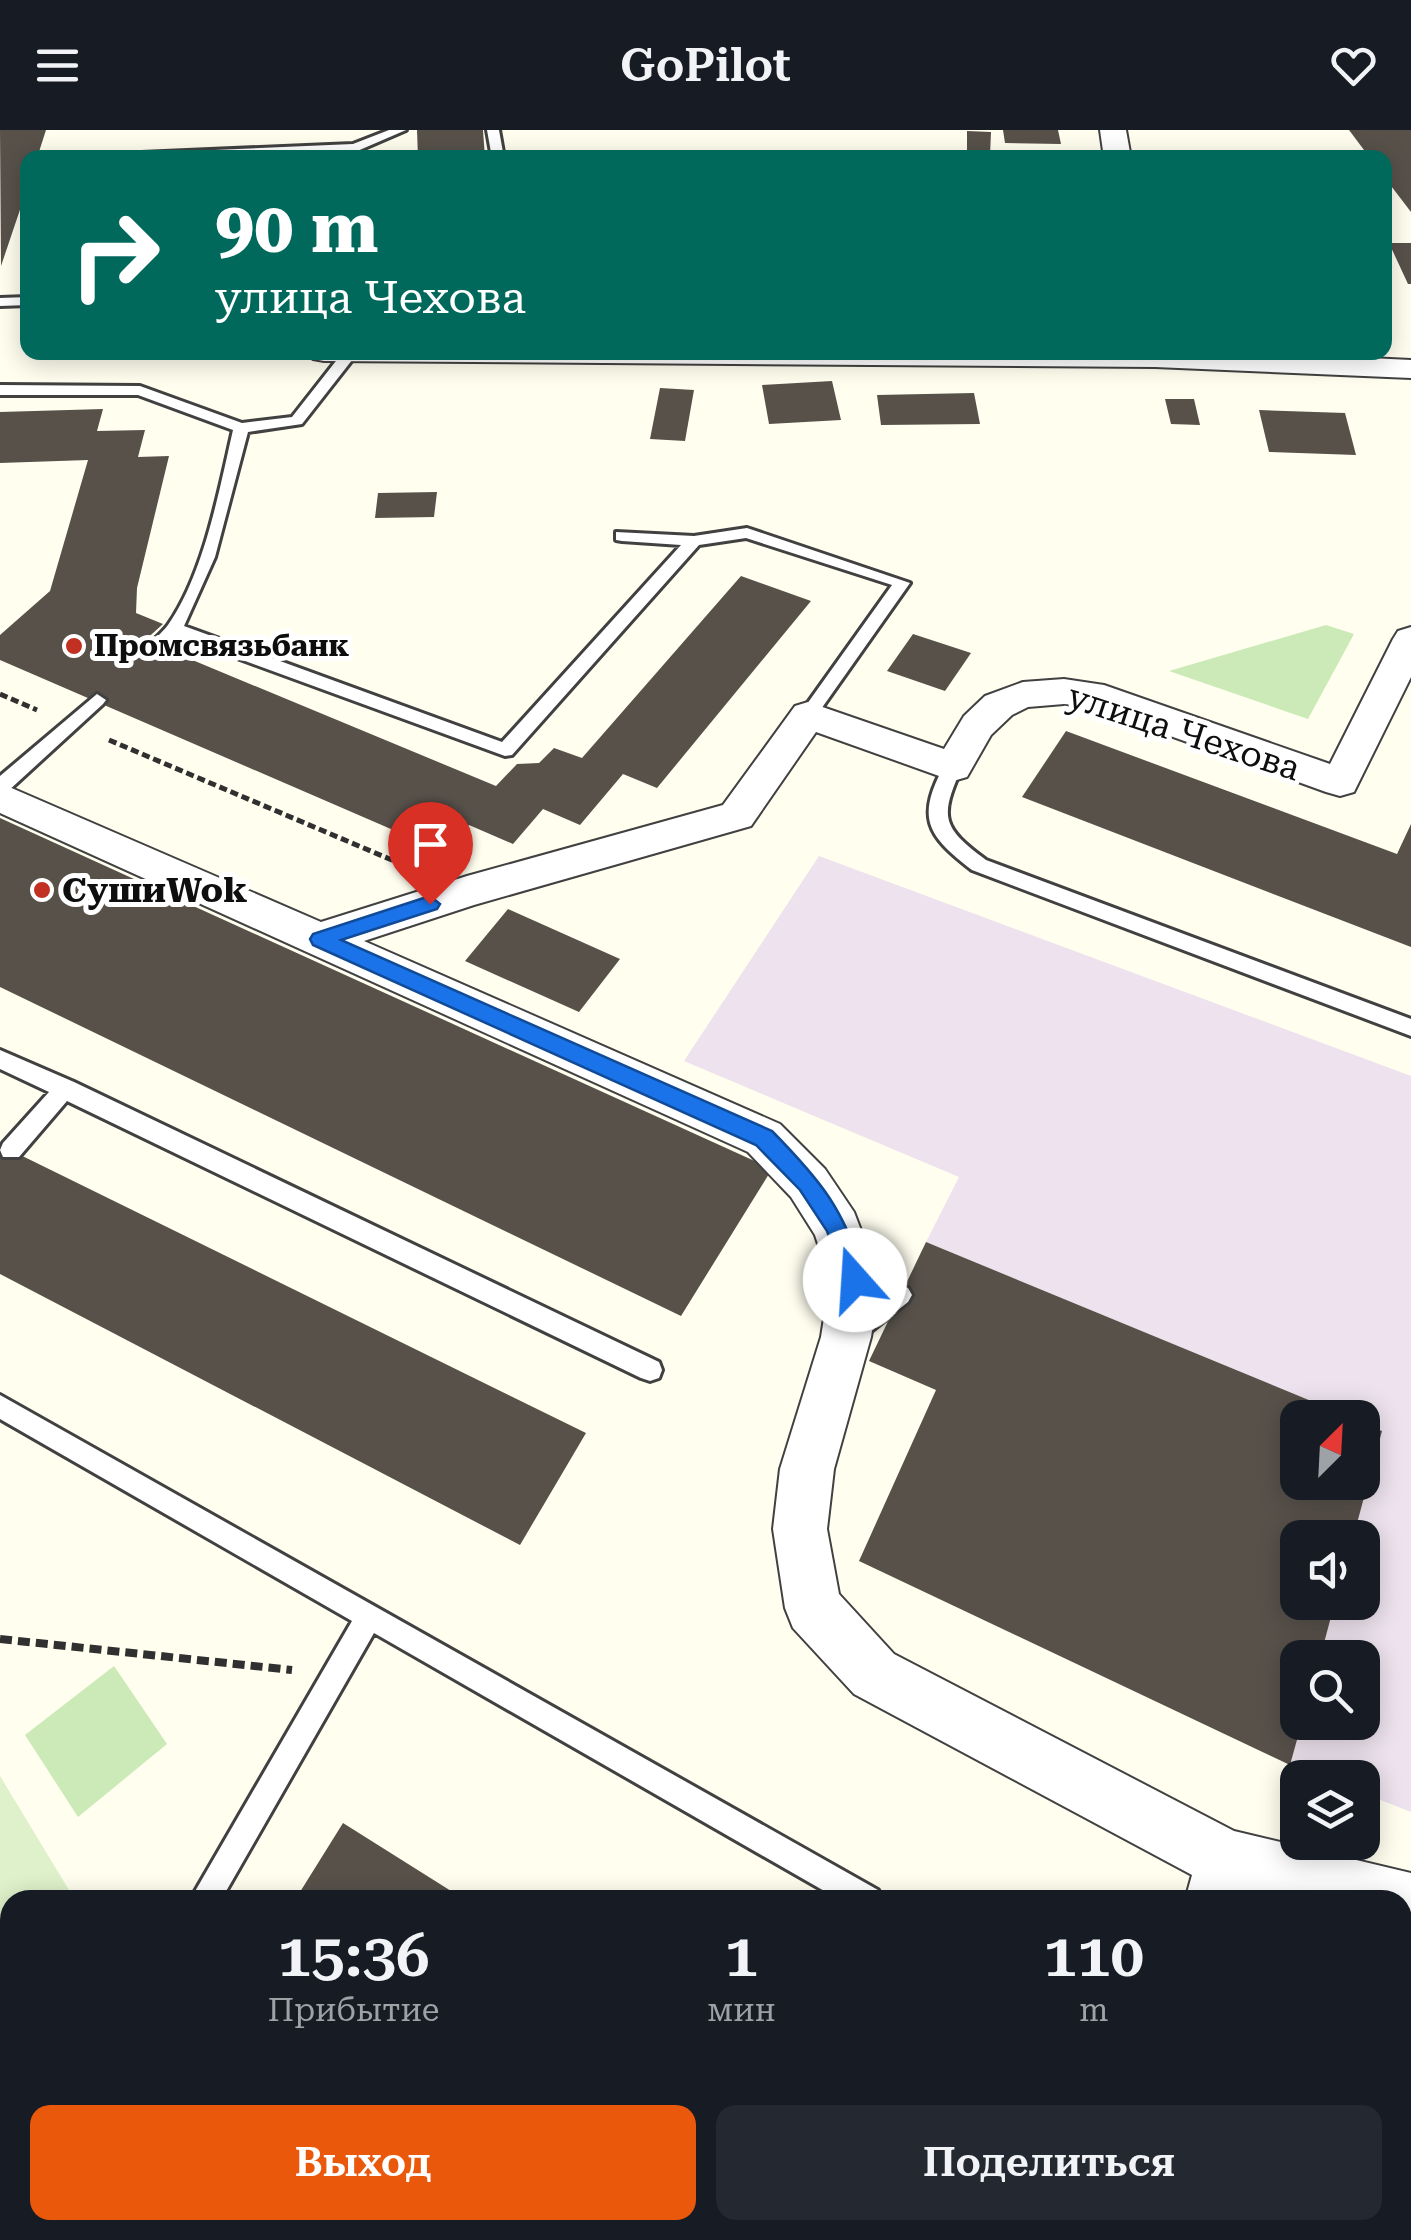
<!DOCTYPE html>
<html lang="ru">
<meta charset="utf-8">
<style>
body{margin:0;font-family:"Roboto Serif",serif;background:#242831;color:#f1f3f6;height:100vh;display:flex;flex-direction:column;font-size:38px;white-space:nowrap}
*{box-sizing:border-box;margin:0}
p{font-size:32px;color:#9ea1a6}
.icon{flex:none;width:55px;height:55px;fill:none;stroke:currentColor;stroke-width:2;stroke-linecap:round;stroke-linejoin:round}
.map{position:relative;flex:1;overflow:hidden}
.panel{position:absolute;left:0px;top:1760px;width:1412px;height:350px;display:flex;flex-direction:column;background:#171b24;border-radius:30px 30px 0 0;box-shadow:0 5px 25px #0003}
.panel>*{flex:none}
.guide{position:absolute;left:20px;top:20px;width:1372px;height:210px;border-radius:20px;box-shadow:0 5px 25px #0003;background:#00695c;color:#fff;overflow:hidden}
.needle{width:65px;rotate:24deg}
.buttons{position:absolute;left:1280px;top:1270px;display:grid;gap:20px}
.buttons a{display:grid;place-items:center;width:100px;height:100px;border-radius:20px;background:#171b24;box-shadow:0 5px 25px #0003;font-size:50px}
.pin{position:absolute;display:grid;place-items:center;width:85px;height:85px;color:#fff;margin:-102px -42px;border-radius:50% 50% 50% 0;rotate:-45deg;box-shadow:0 0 10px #0007}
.pin .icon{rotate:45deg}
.me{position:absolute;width:110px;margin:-55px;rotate:341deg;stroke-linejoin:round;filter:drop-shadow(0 0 8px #0008)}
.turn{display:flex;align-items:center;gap:35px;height:210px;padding:0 30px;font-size:45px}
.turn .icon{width:130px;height:130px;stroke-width:2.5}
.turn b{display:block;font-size:70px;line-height:85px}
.eta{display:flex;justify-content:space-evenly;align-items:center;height:170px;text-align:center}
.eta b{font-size:60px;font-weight:600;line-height:70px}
.button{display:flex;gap:20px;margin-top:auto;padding:20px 30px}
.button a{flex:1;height:115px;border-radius:20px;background:#ea580c;color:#fff;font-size:40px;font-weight:600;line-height:115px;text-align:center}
.button a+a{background:#242831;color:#f1f3f6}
header{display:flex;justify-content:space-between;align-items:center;height:130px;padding:0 30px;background:#171b24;font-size:45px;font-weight:600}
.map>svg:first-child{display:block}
.industrial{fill:#ede2ed}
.green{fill:#cbeab7}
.pitch{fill:#def1ca}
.building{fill:#57514a}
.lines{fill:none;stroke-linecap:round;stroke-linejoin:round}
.lane-casing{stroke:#414141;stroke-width:6}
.street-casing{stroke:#414141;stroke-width:4}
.path-far1{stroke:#303030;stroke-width:5;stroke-dasharray:8 4;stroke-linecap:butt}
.path{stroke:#303030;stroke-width:8;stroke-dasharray:12 6;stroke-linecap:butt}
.lane{fill:#fff;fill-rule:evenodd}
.street{fill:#fff;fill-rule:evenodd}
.route{fill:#1a73e8;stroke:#114b97;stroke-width:2.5}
.poi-dot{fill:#c23022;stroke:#fff;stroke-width:4}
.labels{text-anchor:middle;stroke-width:10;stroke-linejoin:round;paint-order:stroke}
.far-poi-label{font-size:30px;font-weight:bold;fill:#0e0e0e;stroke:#fff;text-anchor:start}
.street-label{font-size:35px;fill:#0e0e0e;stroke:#fff}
.poi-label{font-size:35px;font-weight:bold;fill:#0e0e0e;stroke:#fff;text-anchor:start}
</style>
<header><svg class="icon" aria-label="menu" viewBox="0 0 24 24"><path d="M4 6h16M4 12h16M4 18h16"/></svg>GoPilot<svg class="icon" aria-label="heart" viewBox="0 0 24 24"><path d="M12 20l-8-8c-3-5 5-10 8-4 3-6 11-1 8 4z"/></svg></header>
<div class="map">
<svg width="1411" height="2110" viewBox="0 0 1411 2110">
<rect width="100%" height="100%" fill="#fffeef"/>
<!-- industrial -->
<path class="industrial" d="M 819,726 L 1411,946 L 1411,1682 L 1363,1663 L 1362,1648 L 1322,1647 L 1290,1635 L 1302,1593 L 1362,1592 L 1362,1528 L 1320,1527 L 1335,1473 L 1362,1472 L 1362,1408 L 1353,1407 L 1381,1301 L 1363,1293 L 1362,1288 L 1350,1287 L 926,1112 L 959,1047 L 684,931 Z"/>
<!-- green -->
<path class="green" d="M 1326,495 L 1354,504 L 1308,589 L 1169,541 Z
M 114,1536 L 167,1614 L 78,1687 L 25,1605 Z"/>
<!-- pitch -->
<path class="pitch" d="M 0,1646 L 75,1770 L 10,1770 L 10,1837 L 0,1845 Z"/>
<!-- building -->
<path class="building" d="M 0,0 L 46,0 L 37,28 L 28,28 L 28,56 L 1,136 Z
M 417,0 L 483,0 L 485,28 L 418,28 Z
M 1003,0 L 1058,0 L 1061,14 L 1005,13 Z
M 1349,0 L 1411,0 L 1411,82 L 1385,48 L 1385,28 L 1370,28 Z
M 967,1 L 991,2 L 990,26 L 967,25 Z
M 1389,113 L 1411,113 L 1411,154 L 1408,154 Z
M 832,251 L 841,290 L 769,294 L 762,255 Z
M 660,258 L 694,260 L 685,311 L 650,309 Z
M 974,263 L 980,294 L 881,295 L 877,265 Z
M 1165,269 L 1194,269 L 1200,295 L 1171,294 Z
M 103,279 L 97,301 L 145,300 L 138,327 L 169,326 L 137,458 L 136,483 L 163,494 L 142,513 L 178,524 L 496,656 L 517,634 L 539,633 L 554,618 L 582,628 L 741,446 L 811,471 L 657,658 L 623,644 L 580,695 L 543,679 L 513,714 L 469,695 L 444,722 L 0,530 L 0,505 L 50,461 L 88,330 L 0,333 L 0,282 Z
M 1259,280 L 1345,283 L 1356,325 L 1269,322 Z
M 437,362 L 434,387 L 375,388 L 378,363 Z
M 913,504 L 971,523 L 945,561 L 887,541 Z
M 1066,601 L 1397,724 L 1411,694 L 1411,817 L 1022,667 Z
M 0,688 L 772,1039 L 681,1186 L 0,857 Z
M 508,779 L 620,829 L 579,882 L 465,831 Z
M 0,1015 L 586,1303 L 520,1415 L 0,1144 Z
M 926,1112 L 1350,1287 L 1298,1288 L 1298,1352 L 1362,1352 L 1362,1293 L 1382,1301 L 1353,1408 L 1298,1408 L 1298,1472 L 1335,1472 L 1320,1528 L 1298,1528 L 1298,1592 L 1302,1592 L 1290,1635 L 859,1431 L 936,1260 L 869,1231 Z
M 343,1693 L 459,1766 L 466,1770 L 295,1770 Z
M 1402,1881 L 1411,1886 L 1411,2110 L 1290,2110 L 1282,2106 L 1284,2100 L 1402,2100 Z
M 692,2100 L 818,2100 L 814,2110 L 707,2110 Z"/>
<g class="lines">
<!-- lane casing -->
<g class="lane-casing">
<path id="lane" d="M 389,0 L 406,0 L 355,22 L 112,28 L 118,24 L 353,14 Z
M 487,0 L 499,0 L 504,28 L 492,28 Z
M 28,167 L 28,175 L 0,176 L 0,168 Z
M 343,222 L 356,225 L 302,294 L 248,302 L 215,427 L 184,496 L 502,612 L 681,415 L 622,411 L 616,410 L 616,402 L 694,406 L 747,398 L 910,453 L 814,589 L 808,591 L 799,585 L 802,581 L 892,455 L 746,408 L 699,415 L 512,625 L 505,626 L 177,506 L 161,522 L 149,522 L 146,518 C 153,510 162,503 168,495 C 204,444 219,361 233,300 L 138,265 L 0,265 L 0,255 L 140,256 L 242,293 L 292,287 Z
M 97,564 L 106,570 L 103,574 L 7,662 L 0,664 L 0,646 Z
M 953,631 L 962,637 C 939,688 942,697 986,730 L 1411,889 L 1411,906 L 972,740 C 925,704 916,687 946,632 Z
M 0,920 L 74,952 L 659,1232 L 662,1240 L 659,1248 L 650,1251 L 641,1248 L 67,971 L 19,1027 L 3,1027 L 0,1020 L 3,1013 L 49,962 L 0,939 Z
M 900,1155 L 908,1158 L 912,1165 L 908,1172 L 860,1210 L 852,1213 L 844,1210 L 840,1202 L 844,1194 Z
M 0,1265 L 878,1760 L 883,1770 L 840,1770 L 374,1503 L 221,1770 L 190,1770 L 352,1491 L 0,1289 Z
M 297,2100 L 339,2100 L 343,2110 L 301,2110 Z"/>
</g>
<!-- street casing -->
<g class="street-casing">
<path id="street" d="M 1100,0 L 1126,0 L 1131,28 L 1104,28 Z
M 309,222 L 1244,222 L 1411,230 L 1411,248 L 1155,237 L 324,231 L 313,229 Z
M 1411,497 L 1411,547 L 1354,662 L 1340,666 L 1326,662 L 1087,576 L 1064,574 L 1028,577 L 1012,585 L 991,605 L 967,647 L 953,651 L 816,602 L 751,696 L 474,775 L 364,811 L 780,994 L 825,1039 L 854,1082 L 880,1150 L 871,1207 L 834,1339 L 827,1399 L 839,1464 L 894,1524 L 1234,1701 L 1411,1743 L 1411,1797 L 1402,1801 L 1402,1770 L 1268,1770 L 1248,1765 L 1247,1770 L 1185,1770 L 1192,1745 L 854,1564 L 793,1498 L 785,1478 L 773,1399 L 780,1339 L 821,1207 L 830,1150 L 815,1105 L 791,1067 L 748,1022 L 0,683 L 0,653 L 321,792 L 467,746 L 723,675 L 795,576 L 808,572 L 944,619 L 964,586 L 985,566 L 1023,552 L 1064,549 L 1104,555 L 1330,634 L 1393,509 L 1398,501 Z
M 1102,2100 L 1170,2100 L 1168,2110 L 1100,2110 Z"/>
</g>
<!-- path-far1 -->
<path class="path-far1" d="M 0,564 L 37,580
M 109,610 L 406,736"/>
<!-- path -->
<path class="path" d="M 0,1509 L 292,1540
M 0,1972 L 10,1979
M 60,2110 L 66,2100
M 986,2110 L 990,2100"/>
<!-- lane -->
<use href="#lane" class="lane"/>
<!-- street -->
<use href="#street" class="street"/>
</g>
<!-- route -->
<path class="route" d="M 430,766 L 440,774 L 437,779 L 341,810 L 772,1001 C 825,1055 842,1078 867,1150 L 863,1158 L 855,1161 L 847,1158 L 827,1101 L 800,1060 L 756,1015 L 313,815 L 310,809 L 313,804 Z"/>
<!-- markers -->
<g class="poi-dot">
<circle cx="74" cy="516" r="10"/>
<circle cx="42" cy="760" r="10"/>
</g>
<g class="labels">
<!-- far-poi labels -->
<g class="far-poi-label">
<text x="94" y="526">Промсвязьбанк</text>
</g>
<!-- street labels -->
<g class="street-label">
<text transform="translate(1184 602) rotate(18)" y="12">улица Чехова</text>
</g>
<!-- poi labels -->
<g class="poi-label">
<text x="62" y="772">СушиWok</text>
</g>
</g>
</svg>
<div class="buttons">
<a><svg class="needle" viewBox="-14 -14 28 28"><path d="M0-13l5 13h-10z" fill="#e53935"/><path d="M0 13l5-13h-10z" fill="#9ea1a6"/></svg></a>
<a><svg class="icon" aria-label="sound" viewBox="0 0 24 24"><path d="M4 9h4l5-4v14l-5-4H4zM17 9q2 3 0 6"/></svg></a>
<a><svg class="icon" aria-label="search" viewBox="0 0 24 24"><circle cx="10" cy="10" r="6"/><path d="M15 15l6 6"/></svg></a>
<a><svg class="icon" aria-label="layers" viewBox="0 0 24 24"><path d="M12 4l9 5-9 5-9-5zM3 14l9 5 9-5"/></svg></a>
</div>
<div class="pin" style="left:430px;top:774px;background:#d93025"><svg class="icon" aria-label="arrive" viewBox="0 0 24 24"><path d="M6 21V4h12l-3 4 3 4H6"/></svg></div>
<svg class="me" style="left:855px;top:1150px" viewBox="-20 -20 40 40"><circle r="19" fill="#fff"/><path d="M0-13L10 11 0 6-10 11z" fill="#1a73e8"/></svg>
<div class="guide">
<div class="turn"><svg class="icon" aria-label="right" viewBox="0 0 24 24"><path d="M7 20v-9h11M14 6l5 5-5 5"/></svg><div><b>90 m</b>улица Чехова</div></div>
</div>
<section class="panel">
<div class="eta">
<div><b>15:36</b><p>Прибытие</p></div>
<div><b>1</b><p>мин</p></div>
<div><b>110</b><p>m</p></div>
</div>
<div class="button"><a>Выход</a><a>Поделиться</a></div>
</section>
</div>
